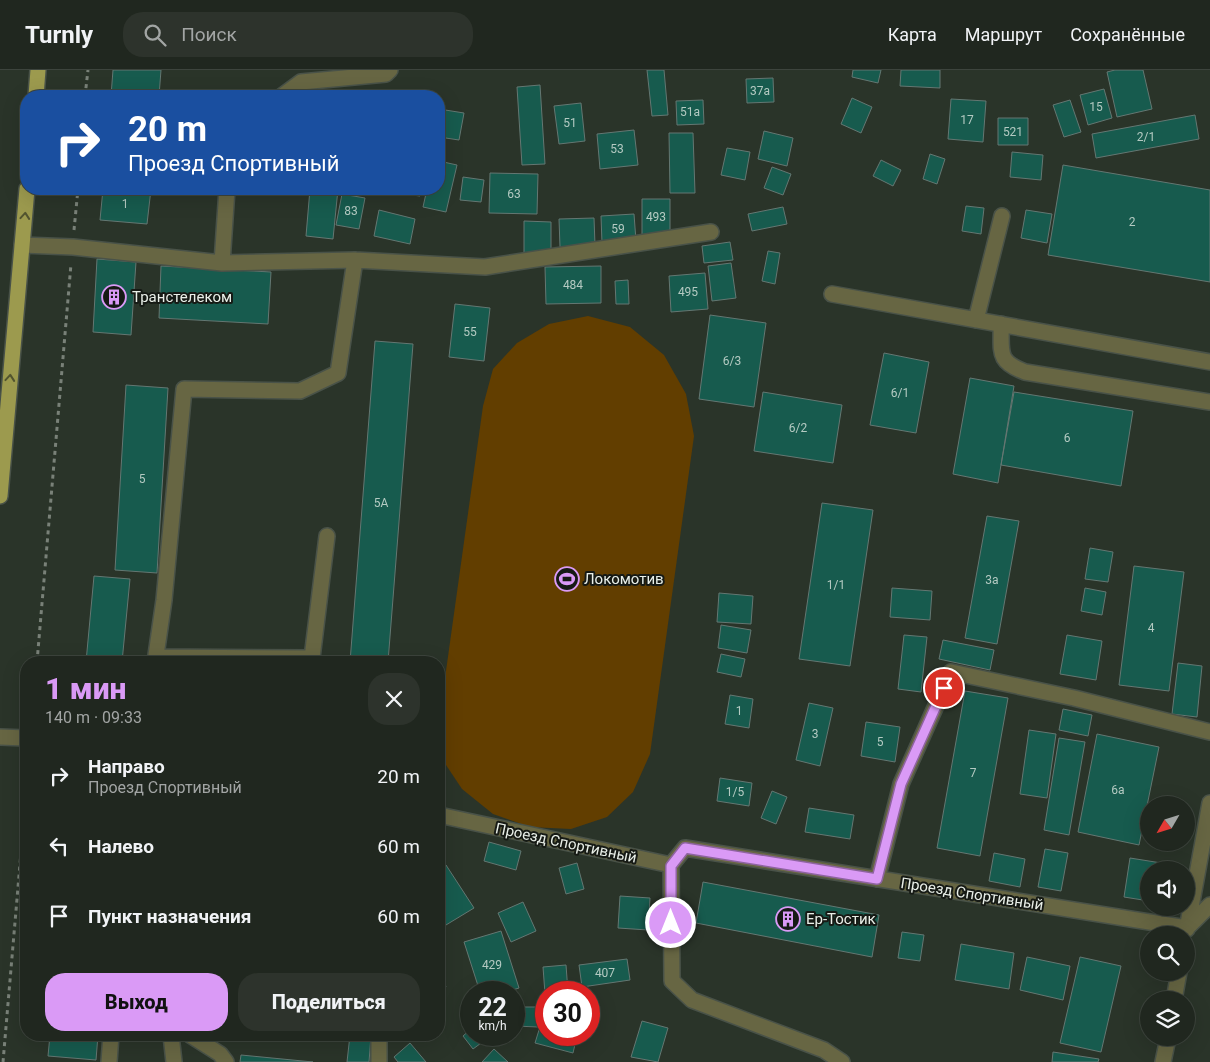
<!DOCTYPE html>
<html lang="ru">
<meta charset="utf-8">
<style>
body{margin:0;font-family:Roboto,sans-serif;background:#2d332c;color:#f1f3f6;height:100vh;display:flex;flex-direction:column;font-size:19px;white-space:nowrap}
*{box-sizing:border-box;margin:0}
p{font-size:16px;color:#a2a5a4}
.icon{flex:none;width:28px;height:28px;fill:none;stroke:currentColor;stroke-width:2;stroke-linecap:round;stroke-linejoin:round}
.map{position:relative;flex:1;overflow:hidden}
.details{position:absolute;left:20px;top:586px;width:425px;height:385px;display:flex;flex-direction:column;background:#20271f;border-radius:20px;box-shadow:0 5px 20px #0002,0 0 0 1px #3d443d}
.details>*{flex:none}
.guide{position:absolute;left:20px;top:20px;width:425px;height:105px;border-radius:20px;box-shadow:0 5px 20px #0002,0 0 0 1px #3d443d;background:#1a4fa0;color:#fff;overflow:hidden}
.needle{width:32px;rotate:231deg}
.tools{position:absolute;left:1140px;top:726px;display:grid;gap:10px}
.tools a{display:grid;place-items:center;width:55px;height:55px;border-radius:50%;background:#20271f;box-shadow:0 5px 20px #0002,0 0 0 1px #3d443d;font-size:25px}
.speed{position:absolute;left:460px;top:911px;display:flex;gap:10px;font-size:25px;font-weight:700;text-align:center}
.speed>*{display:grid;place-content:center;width:65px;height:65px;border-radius:50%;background:#20271f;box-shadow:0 5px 20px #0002,0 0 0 1px #3d443d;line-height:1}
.speed small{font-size:12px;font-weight:400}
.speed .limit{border:8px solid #d22;background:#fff;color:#111}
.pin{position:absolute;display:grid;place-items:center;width:42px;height:42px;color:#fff;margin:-21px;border:2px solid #fff;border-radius:50%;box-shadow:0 1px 5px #0007}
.me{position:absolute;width:55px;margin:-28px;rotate:0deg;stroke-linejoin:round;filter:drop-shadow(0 0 4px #0008)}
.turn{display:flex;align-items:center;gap:18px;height:105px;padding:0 25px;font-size:22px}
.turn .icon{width:65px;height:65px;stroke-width:2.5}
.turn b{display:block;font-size:35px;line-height:42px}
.round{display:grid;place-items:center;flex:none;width:52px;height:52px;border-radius:20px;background:#2d332c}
.headline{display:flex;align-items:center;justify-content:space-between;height:85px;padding:0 25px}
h1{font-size:30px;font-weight:800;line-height:38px;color:#da9af6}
.cta{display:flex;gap:10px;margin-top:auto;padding:10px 25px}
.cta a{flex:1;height:58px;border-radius:20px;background:#da9af6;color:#111;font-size:20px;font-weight:800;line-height:58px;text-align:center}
.cta a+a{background:#2d332c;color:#f1f3f6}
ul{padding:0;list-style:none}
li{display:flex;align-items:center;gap:15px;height:70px;padding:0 25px}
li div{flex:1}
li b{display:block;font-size:19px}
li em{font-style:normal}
header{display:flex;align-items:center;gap:30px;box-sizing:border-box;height:70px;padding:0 25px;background:#20271f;border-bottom:1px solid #3d443d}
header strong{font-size:24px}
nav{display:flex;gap:28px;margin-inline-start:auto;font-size:18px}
.search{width:350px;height:45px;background:#2d332c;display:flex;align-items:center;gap:12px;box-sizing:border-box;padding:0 18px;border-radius:20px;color:#a2a5a4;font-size:19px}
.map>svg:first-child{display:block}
.green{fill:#623e00}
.building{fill:#175b4e;stroke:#647772}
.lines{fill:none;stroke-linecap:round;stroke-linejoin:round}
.minor-casing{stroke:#495248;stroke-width:18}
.major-casing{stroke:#495248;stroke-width:18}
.path{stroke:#798178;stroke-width:3;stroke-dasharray:4 4;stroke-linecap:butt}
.minor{stroke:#676643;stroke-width:15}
.major{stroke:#9c9a4e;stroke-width:15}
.oneway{stroke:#52542f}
.route-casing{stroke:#8e64a0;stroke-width:12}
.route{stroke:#da9af6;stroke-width:9}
.labels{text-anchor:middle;stroke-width:4;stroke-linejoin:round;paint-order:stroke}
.number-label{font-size:12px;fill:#b4cac2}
.poi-label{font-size:15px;fill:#e9efe8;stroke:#161a15;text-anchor:start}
.street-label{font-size:15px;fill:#e9efe8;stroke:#161a15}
</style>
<header>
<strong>Turnly</strong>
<div class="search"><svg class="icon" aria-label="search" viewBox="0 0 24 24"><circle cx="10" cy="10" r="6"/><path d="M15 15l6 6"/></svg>Поиск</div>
<nav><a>Карта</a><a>Маршрут</a><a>Сохранённые</a></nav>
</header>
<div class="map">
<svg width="1210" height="992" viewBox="0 0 1210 992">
<rect width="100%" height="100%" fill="#2a3429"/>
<!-- green -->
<path class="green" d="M 588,246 L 630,257 L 664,285 L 686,324 L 694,366 L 650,684 L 633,722 L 607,747 L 571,759 L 530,757 L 493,744 L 462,719 L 440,686 L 439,651 L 483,336 L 493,299 L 517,273 L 549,254 Z"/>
<!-- building -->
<path class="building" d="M 113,0 L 161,0 L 159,26 L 111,26 Z
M 647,0 L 664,0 L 668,45 L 652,46 Z
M 853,0 L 881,0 L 878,13 L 852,7 Z
M 901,0 L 940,0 L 940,18 L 900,16 Z
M 1115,0 L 1143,0 L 1152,39 L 1117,47 L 1107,2 Z
M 773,8 L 774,32 L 747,33 L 746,9 Z
M 540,15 L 545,94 L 522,95 L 517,17 Z
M 1104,19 L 1112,48 L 1088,55 L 1080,25 Z
M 852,28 L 872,37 L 861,63 L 841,54 Z
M 951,29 L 986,31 L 983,72 L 948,69 Z
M 703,30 L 704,54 L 677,55 L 676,31 Z
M 1070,30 L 1081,62 L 1064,67 L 1053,35 Z
M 581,33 L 585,71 L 559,74 L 554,36 Z
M 439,39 L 464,43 L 459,70 L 439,67 Z
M 1195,45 L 1199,69 L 1096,88 L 1092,64 Z
M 998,48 L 1028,48 L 1028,75 L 998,75 Z
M 634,60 L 638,95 L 600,99 L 597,64 Z
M 764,61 L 793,68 L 787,96 L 758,89 Z
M 669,63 L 693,63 L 695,123 L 670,123 Z
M 727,78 L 750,82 L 745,110 L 721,105 Z
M 1012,82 L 1043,85 L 1041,110 L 1010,107 Z
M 930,84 L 945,89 L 937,114 L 923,109 Z
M 881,90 L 901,100 L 893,116 L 873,106 Z
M 439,91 L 457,95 L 446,142 L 423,137 L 427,119 L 439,119 Z
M 1063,95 L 1210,120 L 1210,212 L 1048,185 Z
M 772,97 L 791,104 L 783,125 L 764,118 Z
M 490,103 L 538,104 L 537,144 L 489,143 Z
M 463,107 L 484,110 L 481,132 L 460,130 Z
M 103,119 L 151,119 L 147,154 L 100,150 Z
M 310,119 L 338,119 L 333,169 L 306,166 Z
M 389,119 L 421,119 L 420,126 L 389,122 Z
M 342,124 L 365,128 L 359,159 L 336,155 Z
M 642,129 L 670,129 L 670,165 L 642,165 Z
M 966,136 L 984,138 L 981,164 L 962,161 Z
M 783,137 L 787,154 L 752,161 L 748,144 Z
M 379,140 L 415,149 L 410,174 L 374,166 Z
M 1026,140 L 1052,144 L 1047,173 L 1021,168 Z
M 634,144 L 636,171 L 602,173 L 601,146 Z
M 594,148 L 595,175 L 560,177 L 559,149 Z
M 524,151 L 551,152 L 551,184 L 524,183 Z
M 730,172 L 733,190 L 704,193 L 702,176 Z
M 768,181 L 780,183 L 775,214 L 762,211 Z
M 97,189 L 136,192 L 131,265 L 93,262 Z
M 731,193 L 736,228 L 712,231 L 708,196 Z
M 161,196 L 271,202 L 268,254 L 159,248 Z
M 601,196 L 601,233 L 546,234 L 545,197 Z
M 705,203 L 708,239 L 671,242 L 669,206 Z
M 628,210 L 629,234 L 616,234 L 615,211 Z
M 455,234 L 490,238 L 484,291 L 449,287 Z
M 710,245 L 766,253 L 754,337 L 699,329 Z
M 375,271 L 413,274 L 388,592 L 350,592 Z
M 884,283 L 929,292 L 916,363 L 870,355 Z
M 970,308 L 1014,316 L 998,413 L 953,404 Z
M 126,315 L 168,318 L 157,503 L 115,500 Z
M 763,322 L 842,335 L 833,393 L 754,381 Z
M 1014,322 L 1133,341 L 1121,416 L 1001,395 Z
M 822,433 L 873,440 L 850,596 L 799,589 Z
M 987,446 L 1019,451 L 997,574 L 965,568 Z
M 1090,478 L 1113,482 L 1108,512 L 1085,509 Z
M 1134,496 L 1184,502 L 1169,621 L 1119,615 Z
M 94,506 L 130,509 L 122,592 L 86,592 Z
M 892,518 L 932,521 L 930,550 L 890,547 Z
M 1085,518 L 1106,522 L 1102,545 L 1081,541 Z
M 719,523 L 753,526 L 751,554 L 717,552 Z
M 721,555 L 751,560 L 747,583 L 718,578 Z
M 904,565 L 927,567 L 921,622 L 898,619 Z
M 1067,565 L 1102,571 L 1096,610 L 1060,604 Z
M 943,570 L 994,580 L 990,600 L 939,589 Z
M 721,584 L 745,589 L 741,607 L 717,602 Z
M 1178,593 L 1202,596 L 1197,647 L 1172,644 Z
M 965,621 L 1008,628 L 980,786 L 937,778 Z
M 730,625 L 753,629 L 749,658 L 725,654 Z
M 809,633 L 833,638 L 820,696 L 796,690 Z
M 1063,639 L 1092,645 L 1088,666 L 1059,660 Z
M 866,652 L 900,657 L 895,692 L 861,686 Z
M 1029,660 L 1056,664 L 1047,728 L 1020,724 Z
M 1097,664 L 1159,677 L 1139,775 L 1078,762 Z
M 1059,668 L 1085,672 L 1069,765 L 1044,760 Z
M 720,708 L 752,713 L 749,736 L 717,731 Z
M 772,721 L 787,727 L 776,754 L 761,748 Z
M 809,738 L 854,745 L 850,769 L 805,762 Z
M 1186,749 L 1191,749 L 1189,770 L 1186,770 Z
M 489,772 L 521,781 L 516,800 L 484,791 Z
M 1045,779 L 1068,783 L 1061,821 L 1038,817 Z
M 994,783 L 1025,789 L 1020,817 L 989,811 Z
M 1130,788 L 1174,795 L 1173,800 L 1149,800 L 1149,831 L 1124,827 Z
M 577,793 L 584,819 L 566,824 L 559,798 Z
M 446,795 L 474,838 L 441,858 L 439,855 L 439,799 Z
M 703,812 L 879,845 L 872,887 L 696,853 Z
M 620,826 L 650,828 L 648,860 L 618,858 Z
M 523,832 L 536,861 L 511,872 L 498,843 Z
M 501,861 L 519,918 L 506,922 L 480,922 L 464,872 Z
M 902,862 L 924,865 L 920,891 L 898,888 Z
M 961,874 L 1014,883 L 1009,919 L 955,910 Z
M 1027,887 L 1070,896 L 1063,930 L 1020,920 Z
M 1080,887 L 1121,896 L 1101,982 L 1060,973 Z
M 627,889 L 630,910 L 582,917 L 579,895 Z
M 566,895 L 568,922 L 546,922 L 546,937 L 543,897 Z
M 439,900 L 446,917 L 439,921 Z
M 515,937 L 538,937 L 538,957 L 515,956 Z
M 642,951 L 668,958 L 658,992 L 631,987 Z
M 471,959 L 471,965 L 492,965 L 473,979 L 463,966 Z
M 539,960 L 546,962 L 546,965 L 576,970 L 573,983 L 535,973 Z
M 50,965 L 98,965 L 96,990 L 48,986 Z
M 350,965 L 371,965 L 369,992 L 347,992 Z
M 410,973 L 426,992 L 398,992 L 394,987 Z
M 494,979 L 508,992 L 482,992 Z
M 1053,982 L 1099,989 L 1098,992 L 1052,992 Z
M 241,985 L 313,992 L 240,992 Z"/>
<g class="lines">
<!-- minor casing -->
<g class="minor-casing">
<path id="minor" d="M 282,26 L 301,12 L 386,4 L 390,0
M 22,175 L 73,177 L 222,193 L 355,190 L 485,197 L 711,162
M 222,193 L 227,119
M 832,224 L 1210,292
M 976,250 L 1002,146
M 1001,254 C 1002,282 996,291 1025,302 L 1210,332
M 156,587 L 312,588 L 327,466
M 155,592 L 164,530 L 184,319 L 300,321 L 338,303 L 355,190
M 0,667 L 26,668
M 439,745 L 671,795 L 685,778 L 1187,858 L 1210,835
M 671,795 L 672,911 L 692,930 L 824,980 L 842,992
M 877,809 L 901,714 L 951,602 L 1074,628 L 1210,662
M 1187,859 L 1210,733
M 1174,930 L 1179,902
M 171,965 L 174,992
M 190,965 L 220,984 L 226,992
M 109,992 L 111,965
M 379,992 L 379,965
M 1163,992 L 1168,968"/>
</g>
<!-- major casing -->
<g class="major-casing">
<path id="major" d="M 36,26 L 38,0
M 0,426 L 27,119"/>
</g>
<!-- path -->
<path class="path" d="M 85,26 L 88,0
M 74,160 L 78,119
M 37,592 L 71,194
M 3,992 L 26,724"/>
<!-- minor -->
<use href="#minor" class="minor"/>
<!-- major -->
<use href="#major" class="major"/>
</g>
<!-- one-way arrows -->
<defs><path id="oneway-chevron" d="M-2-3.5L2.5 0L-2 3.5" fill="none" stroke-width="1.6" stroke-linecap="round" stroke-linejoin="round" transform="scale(1.25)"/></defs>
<g class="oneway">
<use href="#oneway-chevron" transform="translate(25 146) rotate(-85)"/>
<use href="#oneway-chevron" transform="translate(10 308) rotate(-85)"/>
</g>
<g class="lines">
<!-- route casing -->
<g class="route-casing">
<path id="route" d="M 671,853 L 671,796 L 685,778 L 877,809 L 901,714 L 944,618"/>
</g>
<!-- route -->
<use href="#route" class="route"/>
</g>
<!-- icons -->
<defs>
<g id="building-ring" transform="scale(1.25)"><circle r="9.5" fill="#161a15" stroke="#da9af6" stroke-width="1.5"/><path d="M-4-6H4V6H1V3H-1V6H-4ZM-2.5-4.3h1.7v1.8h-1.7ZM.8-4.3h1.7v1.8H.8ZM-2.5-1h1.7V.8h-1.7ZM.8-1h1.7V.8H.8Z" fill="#da9af6"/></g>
<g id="stadium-ring" transform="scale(1.25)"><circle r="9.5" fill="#161a15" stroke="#da9af6" stroke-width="1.5"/><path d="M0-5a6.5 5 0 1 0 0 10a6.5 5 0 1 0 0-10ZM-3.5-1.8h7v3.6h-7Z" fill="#da9af6"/></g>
</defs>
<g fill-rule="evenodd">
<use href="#building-ring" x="114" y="227"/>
<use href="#stadium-ring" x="567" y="509"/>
<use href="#building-ring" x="788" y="849"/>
</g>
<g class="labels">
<!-- number labels -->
<g class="number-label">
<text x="760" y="25">37а</text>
<text x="1096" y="41">15</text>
<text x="690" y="46">51а</text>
<text x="967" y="54">17</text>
<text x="570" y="57">51</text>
<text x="1013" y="66">521</text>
<text x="1146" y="71">2/1</text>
<text x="617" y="83">53</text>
<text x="514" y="128">63</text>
<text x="125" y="138">1</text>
<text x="351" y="145">83</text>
<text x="656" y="151">493</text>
<text x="1132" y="156">2</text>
<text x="618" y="163">59</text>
<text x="573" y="219">484</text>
<text x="688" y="226">495</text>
<text x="470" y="266">55</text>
<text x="732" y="295">6/3</text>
<text x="900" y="327">6/1</text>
<text x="798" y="362">6/2</text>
<text x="1067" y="372">6</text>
<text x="142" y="413">5</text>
<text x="381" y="437">5А</text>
<text x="992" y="514">3а</text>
<text x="836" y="519">1/1</text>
<text x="1151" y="562">4</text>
<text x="739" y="645">1</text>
<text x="815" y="668">3</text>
<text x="880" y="676">5</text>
<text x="973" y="707">7</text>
<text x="1118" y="724">6а</text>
<text x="735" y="726">1/5</text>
<text x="492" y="899">429</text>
<text x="605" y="907">407</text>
</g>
<!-- poi labels -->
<g class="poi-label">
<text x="132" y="232">Транстелеком</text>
<text x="584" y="514">Локомотив</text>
<text x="806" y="854">Ер-Тостик</text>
</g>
<!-- street labels -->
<g class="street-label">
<text transform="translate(566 773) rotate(12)" y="5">Проезд Спортивный</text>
<text transform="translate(972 824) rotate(9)" y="5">Проезд Спортивный</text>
</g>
</g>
</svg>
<div class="tools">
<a><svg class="needle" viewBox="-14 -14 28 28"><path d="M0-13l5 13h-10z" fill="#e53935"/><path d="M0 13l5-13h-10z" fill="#a2a5a4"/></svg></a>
<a><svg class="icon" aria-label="sound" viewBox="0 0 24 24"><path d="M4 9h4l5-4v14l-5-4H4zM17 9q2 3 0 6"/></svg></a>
<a><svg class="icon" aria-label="search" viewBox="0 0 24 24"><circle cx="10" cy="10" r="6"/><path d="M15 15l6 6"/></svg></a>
<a><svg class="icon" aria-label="layers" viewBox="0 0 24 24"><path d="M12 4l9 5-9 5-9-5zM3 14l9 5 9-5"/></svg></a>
</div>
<div class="speed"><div>22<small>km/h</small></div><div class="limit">30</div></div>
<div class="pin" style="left:944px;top:618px;background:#d93025"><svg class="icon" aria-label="arrive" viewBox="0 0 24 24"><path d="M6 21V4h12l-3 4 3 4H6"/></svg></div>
<svg class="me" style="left:671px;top:853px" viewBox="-20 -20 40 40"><circle r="17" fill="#da9af6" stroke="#fff" stroke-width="3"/><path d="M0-11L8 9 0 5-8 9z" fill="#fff"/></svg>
<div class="guide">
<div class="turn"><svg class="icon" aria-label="right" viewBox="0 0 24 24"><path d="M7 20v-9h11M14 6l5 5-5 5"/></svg><div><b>20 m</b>Проезд Спортивный</div></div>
</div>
<section class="details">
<div class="headline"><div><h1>1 мин</h1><p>140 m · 09:33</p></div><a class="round"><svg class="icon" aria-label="close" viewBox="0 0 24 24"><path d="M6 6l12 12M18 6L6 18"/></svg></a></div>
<ul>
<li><svg class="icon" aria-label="right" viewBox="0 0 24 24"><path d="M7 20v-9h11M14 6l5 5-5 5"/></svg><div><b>Направо</b><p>Проезд Спортивный</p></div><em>20 m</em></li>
<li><svg class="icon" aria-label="left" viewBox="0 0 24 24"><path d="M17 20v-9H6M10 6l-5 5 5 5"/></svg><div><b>Налево</b></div><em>60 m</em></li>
<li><svg class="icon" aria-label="arrive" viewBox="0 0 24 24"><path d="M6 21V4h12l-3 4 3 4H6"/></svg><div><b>Пункт назначения</b></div><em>60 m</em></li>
</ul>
<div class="cta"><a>Выход</a><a>Поделиться</a></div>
</section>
</div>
